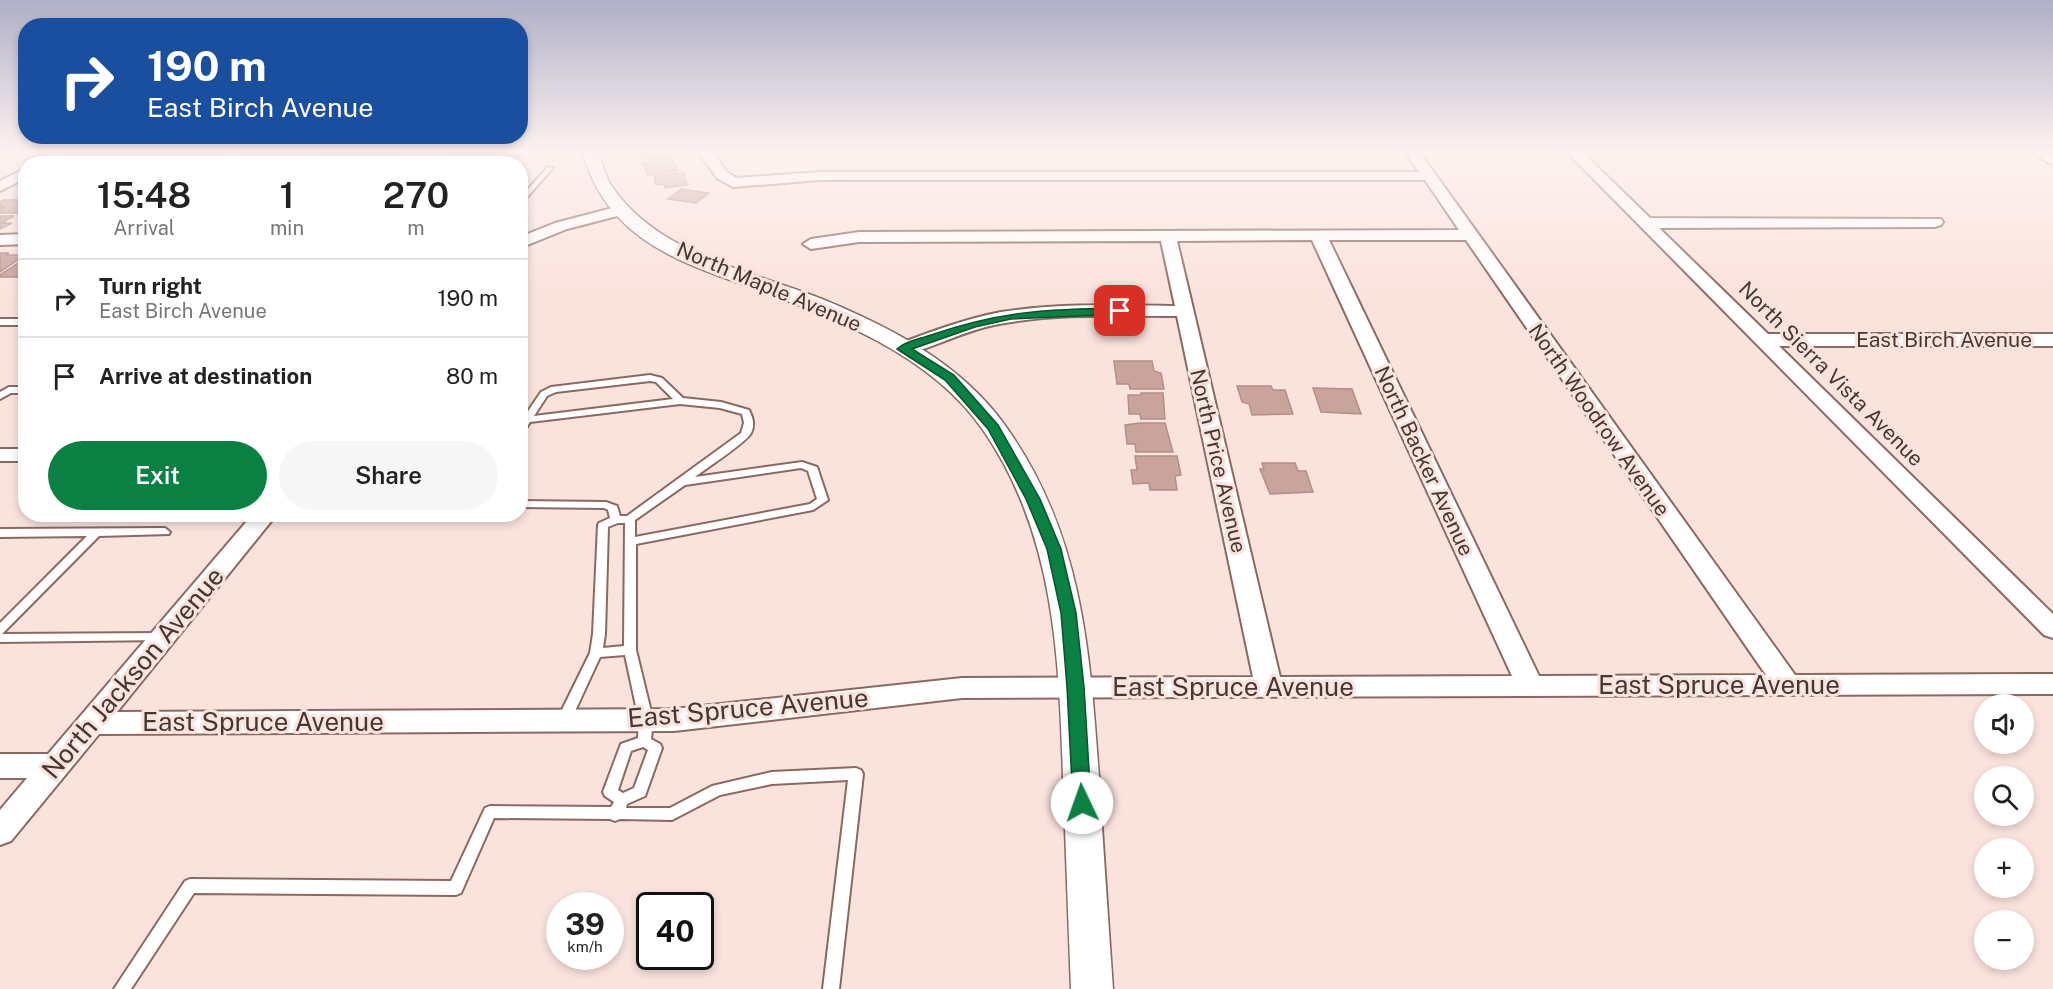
<!DOCTYPE html>
<meta charset="utf-8">
<style>
body{margin:0;font-family:"Public Sans",sans-serif;background:#f6f6f6;color:#222;height:100vh;display:flex;flex-direction:column;font-size:22px;white-space:nowrap}
*{box-sizing:border-box;margin:0}
p{font-size:20px;color:#767676}
.icon{flex:none;width:33px;height:33px;fill:none;stroke:currentColor;stroke-width:2;stroke-linecap:round;stroke-linejoin:round}
.map{position:relative;flex:1;overflow:hidden}
.sheet{position:absolute;left:18px;top:156px;width:510px;height:366px;display:flex;flex-direction:column;background:#fff;border-radius:24px;box-shadow:0 3px 9px #0003}
.sheet>*{flex:none}
.banner{position:absolute;left:18px;top:18px;width:510px;height:126px;border-radius:24px;box-shadow:0 3px 9px #0003;background:#1a4fa0;color:#fff;overflow:hidden}
.buttons{position:absolute;left:1974px;top:694px;display:grid;gap:12px}
.buttons a{display:grid;place-items:center;width:60px;height:60px;border-radius:50%;background:#fff;box-shadow:0 3px 9px #0003;font-size:30px}
.speed{position:absolute;left:546px;top:892px;display:flex;gap:12px;font-size:30px;font-weight:700;text-align:center}
.speed>*{display:grid;place-content:center;width:78px;height:78px;border-radius:50%;background:#fff;box-shadow:0 3px 9px #0003;line-height:1}
.speed small{font-size:15px;font-weight:400}
.speed .limit{border:3px solid #111;border-radius:9px;background:#fff;color:#111}
.pin{position:absolute;display:grid;place-items:center;width:51px;height:51px;color:#fff;margin:-26px;border-radius:12px;box-shadow:0 3px 9px #0006}
.me{position:absolute;width:66px;margin:-33px;rotate:357deg;stroke-linejoin:round;filter:drop-shadow(0 0 4px #0008)}
.turn{display:flex;align-items:center;gap:21px;height:126px;padding:0 30px;font-size:27px}
.turn .icon{width:78px;height:78px;stroke-width:2.5}
.turn b{display:block;font-size:42px;line-height:51px}
.eta{display:flex;justify-content:space-evenly;align-items:center;height:102px;text-align:center}
.eta b{font-size:36px;font-weight:600;line-height:42px}
.primary-button{display:flex;gap:12px;margin-top:auto;padding:12px 30px}
.primary-button a{flex:1;height:69px;border-radius:36px;background:#0b8043;color:#fff;font-size:24px;font-weight:600;line-height:69px;text-align:center}
.primary-button a+a{background:#f6f6f6;color:#222}
ul{padding:0;list-style:none}
li{display:flex;align-items:center;gap:18px;height:78px;padding:0 30px;border-top:2px solid #e0e0e0}
li div{flex:1}
li b{display:block;font-size:22px}
li em{font-style:normal}
.map>svg:first-child{display:block}
.building{fill:#c9a49c;stroke:#b38f87;stroke-width:1.5}
.lines{fill:none;stroke-linecap:round;stroke-linejoin:round}
.service-casing{stroke:#8b6961;stroke-width:4}
.minor-casing{stroke:#8b6961;stroke-width:4}
.tertiary-casing{stroke:#8b6961;stroke-width:3}
.service{fill:#fff;fill-rule:evenodd}
.minor{fill:#fff;fill-rule:evenodd}
.tertiary{fill:#fff;fill-rule:evenodd}
.route{fill:#0b8043;stroke:#07532c;stroke-width:1.5}
.labels{text-anchor:middle;stroke-width:6;stroke-linejoin:round;paint-order:stroke}
.street-label{font-size:21px;fill:#463733;stroke:#fbe3dd}
.near-street-label{font-size:26px;fill:#463733;stroke:#fbe3dd}
</style>
<div class="map">
<svg width="2053" height="989" viewBox="0 0 2053 989">
<rect width="100%" height="100%" fill="#fbe3dd"/>
<!-- building -->
<path class="building" d="M 324,153 L 399,153 L 394,158 L 318,158 Z
M 448,153 L 523,153 L 520,157 L 444,157 Z
M 639,153 L 667,153 L 669,157 L 649,159 L 649,157 L 640,158 Z
M 269,156 L 302,157 L 292,164 L 247,164 L 261,162 Z
M 90,157 L 122,157 L 109,164 L 66,164 L 80,162 Z
M 157,157 L 187,157 L 179,162 L 189,162 L 148,162 Z
M 672,158 L 678,170 L 648,175 L 642,163 Z
M 683,172 L 687,185 L 665,188 L 664,184 L 656,185 L 654,176 Z
M 681,189 L 709,193 L 696,203 L 668,199 Z
M 3,200 L 26,200 L 26,213 L 0,213 L 0,209 L 5,207 L 0,207 L 0,202 Z
M 0,216 L 14,216 L 1,223 L 12,223 L 0,229 Z
M 0,253 L 9,253 L 5,255 L 25,255 L 0,272 Z
M 26,258 L 26,277 L 0,277 L 0,275 Z
M 1114,361 L 1152,361 L 1154,371 L 1161,373 L 1164,389 L 1130,389 L 1129,384 L 1117,384 Z
M 1237,386 L 1271,386 L 1273,390 L 1285,390 L 1293,414 L 1252,415 L 1249,404 L 1242,402 Z
M 1313,388 L 1352,389 L 1361,414 L 1321,412 Z
M 1141,393 L 1163,393 L 1165,419 L 1141,419 L 1140,414 L 1129,414 L 1128,395 L 1141,395 Z
M 1140,423 L 1165,423 L 1173,452 L 1136,452 L 1135,444 L 1127,444 L 1125,425 Z
M 1135,456 L 1177,456 L 1181,475 L 1175,476 L 1177,490 L 1150,490 L 1149,483 L 1133,484 L 1131,470 L 1137,470 Z
M 1262,463 L 1295,463 L 1298,471 L 1306,471 L 1313,492 L 1270,494 L 1260,469 L 1264,469 Z"/>
<g class="lines">
<!-- service casing -->
<g class="service-casing">
<path id="service" d="M 423,153 L 430,153 L 424,158 L 421,156 Z
M 548,167 L 553,168 L 520,205 L 520,198 Z
M 0,319 L 26,319 L 26,325 L 0,325 Z
M 650,375 L 662,378 L 683,398 L 721,402 L 749,410 C 753,418 755,425 751,433 C 747,442 705,469 695,477 L 802,462 L 817,467 L 828,500 L 813,510 L 636,544 L 636,650 L 653,720 L 651,739 L 660,744 L 662,748 L 645,796 L 627,804 L 626,808 L 670,808 L 712,786 L 772,772 L 856,768 L 861,770 L 863,774 L 839,989 L 823,989 L 848,780 L 772,784 L 720,795 L 672,820 L 620,819 L 615,821 L 610,819 L 494,818 L 461,893 L 456,895 L 194,893 L 131,989 L 114,989 L 185,881 L 190,879 L 451,881 L 485,808 L 490,806 L 611,807 L 614,802 L 605,796 L 603,792 L 621,744 L 638,738 L 639,720 L 625,655 L 600,657 L 569,724 L 564,725 L 559,724 L 557,720 L 590,653 L 593,634 L 598,525 L 599,523 L 610,518 L 608,510 L 604,508 L 520,507 L 520,501 L 606,502 L 617,506 L 620,516 L 627,516 L 741,433 L 744,423 L 742,414 L 720,408 L 680,404 L 530,422 L 523,433 L 520,434 L 520,423 L 522,420 L 541,392 L 551,387 ZM 650,381 L 656,382 L 673,399 L 534,416 L 547,396 L 556,392 ZM 801,468 L 808,471 L 817,499 L 810,504 L 635,537 L 635,520 L 685,485 ZM 618,523 L 625,523 L 624,646 L 603,648 L 605,634 L 608,527 ZM 643,747 L 648,750 L 634,788 L 623,793 L 618,790 L 631,751 Z
M 9,387 L 26,387 L 26,393 L 11,393 L 0,399 L 0,392 Z
M 165,528 L 170,532 L 169,534 L 99,536 L 2,634 L 162,633 L 166,634 L 168,637 L 166,640 L 0,642 L 0,623 L 87,536 L 0,537 L 0,529 Z"/>
</g>
<!-- minor casing -->
<g class="minor-casing">
<path id="minor" d="M 49,153 L 67,153 L 52,164 L 34,164 Z
M 227,153 L 243,153 L 231,164 L 214,164 Z
M 699,153 L 713,153 L 727,172 L 736,178 L 820,172 L 1419,172 L 1406,153 L 1420,153 L 1795,675 L 2053,674 L 2053,694 L 962,698 L 674,731 L 99,734 L 11,841 L 0,845 L 0,810 L 27,778 L 0,778 L 0,754 L 48,754 L 253,514 L 277,514 L 117,712 L 674,709 L 962,678 L 1253,677 L 1177,316 C 1118,316 1057,313 999,324 C 965,330 936,347 903,355 L 894,349 L 896,345 C 930,332 965,319 1001,312 C 1058,303 1117,305 1175,306 L 1161,241 L 859,242 L 811,249 L 803,244 L 811,239 L 859,232 L 1459,230 L 1425,180 L 820,180 L 733,187 L 717,178 ZM 1312,240 L 1512,676 L 1280,677 L 1177,241 ZM 1329,240 L 1466,240 L 1766,675 L 1539,676 Z
M 1568,153 L 1583,153 L 1650,218 L 1941,219 L 1943,222 L 1941,225 L 1935,227 L 1659,228 L 1768,334 L 2053,334 L 2053,346 L 1779,346 L 2053,614 L 2053,638 L 2044,635 Z
M 2032,153 L 2053,155 L 2053,165 Z
M 26,168 L 26,178 L 0,191 L 0,181 Z
M 620,206 L 628,211 L 625,214 L 567,229 L 520,248 L 520,237 L 555,223 Z
M 26,234 L 26,244 L 0,245 L 0,235 Z
M 0,449 L 26,449 L 26,461 L 0,461 Z"/>
</g>
<!-- tertiary casing -->
<g class="tertiary-casing">
<path id="tertiary" d="M 582,153 L 598,153 C 603,165 606,179 613,188 C 660,255 751,271 822,299 C 890,327 960,363 1004,424 C 1082,531 1090,650 1099,777 C 1103,847 1108,918 1113,989 L 1071,989 C 1068,919 1066,848 1063,778 C 1059,657 1055,534 983,430 C 930,353 832,317 747,286 C 704,271 651,253 619,218 C 600,198 591,178 582,153 Z"/>
</g>
<!-- service -->
<use href="#service" class="service"/>
<!-- minor -->
<use href="#minor" class="minor"/>
<!-- tertiary -->
<use href="#tertiary" class="tertiary"/>
</g>
<!-- sky -->
<linearGradient id="sky" x2="0" y2="1"><stop stop-color="#b0afc7"/><stop offset="0.52" stop-color="#fdf2f0"/><stop offset="1" stop-color="#fdf2f0" stop-opacity="0"/></linearGradient>
<rect width="2053" height="292" fill="url(#sky)"/>
<!-- route -->
<path class="route" d="M 1120,308 L 1126,311 L 1124,314 L 1011,319 L 975,327 L 912,349 L 954,375 L 998,425 L 1040,499 L 1061,549 L 1076,613 L 1084,687 L 1091,803 L 1088,809 L 1082,811 L 1075,809 L 1073,803 L 1067,687 L 1061,613 L 1047,549 L 1026,499 L 988,429 L 945,380 L 897,349 C 905,341 920,339 931,335 C 1000,311 1048,309 1120,308 Z"/>
<g class="labels">
<!-- street labels -->
<g class="street-label">
<text transform="translate(769 287) rotate(23)" y="7">North Maple Avenue</text>
<text x="1944" y="347">East Birch Avenue</text>
<text transform="translate(1831 374) rotate(45)" y="7">North Sierra Vista Avenue</text>
<text transform="translate(1599 420) rotate(55)" y="7">North Woodrow Avenue</text>
<text transform="translate(1218 461) rotate(77)" y="7">North Price Avenue</text>
<text transform="translate(1424 461) rotate(65)" y="7">North Backer Avenue</text>
</g>
<!-- near-street labels -->
<g class="near-street-label">
<text transform="translate(133 673) rotate(-50)" y="9">North Jackson Avenue</text>
<text x="1719" y="694">East Spruce Avenue</text>
<text x="1233" y="696">East Spruce Avenue</text>
<text transform="translate(748 708) rotate(-5)" y="9">East Spruce Avenue</text>
<text x="263" y="731">East Spruce Avenue</text>
</g>
</g>
</svg>
<div class="buttons">
<a><svg class="icon" aria-label="sound" viewBox="0 0 24 24"><path d="M4 9h4l5-4v14l-5-4H4zM17 9q2 3 0 6"/></svg></a>
<a><svg class="icon" aria-label="search" viewBox="0 0 24 24"><circle cx="10" cy="10" r="6"/><path d="M15 15l6 6"/></svg></a>
<a>+</a>
<a>−</a>
</div>
<div class="speed"><div>39<small>km/h</small></div><div class="limit">40</div></div>
<div class="pin" style="left:1120px;top:311px;background:#d93025"><svg class="icon" aria-label="arrive" viewBox="0 0 24 24"><path d="M6 21V4h12l-3 4 3 4H6"/></svg></div>
<svg class="me" style="left:1082px;top:803px" viewBox="-20 -20 40 40"><circle r="19" fill="#fff"/><path d="M0-13L10 11 0 6-10 11z" fill="#0b8043"/></svg>
<div class="banner">
<div class="turn"><svg class="icon" aria-label="right" viewBox="0 0 24 24"><path d="M7 20v-9h11M14 6l5 5-5 5"/></svg><div><b>190 m</b>East Birch Avenue</div></div>
</div>
<section class="sheet">
<div class="eta">
<div><b>15:48</b><p>Arrival</p></div>
<div><b>1</b><p>min</p></div>
<div><b>270</b><p>m</p></div>
</div>
<ul>
<li><svg class="icon" aria-label="right" viewBox="0 0 24 24"><path d="M7 20v-9h11M14 6l5 5-5 5"/></svg><div><b>Turn right</b><p>East Birch Avenue</p></div><em>190 m</em></li>
<li><svg class="icon" aria-label="arrive" viewBox="0 0 24 24"><path d="M6 21V4h12l-3 4 3 4H6"/></svg><div><b>Arrive at destination</b></div><em>80 m</em></li>
</ul>
<div class="primary-button"><a>Exit</a><a>Share</a></div>
</section>
</div>
